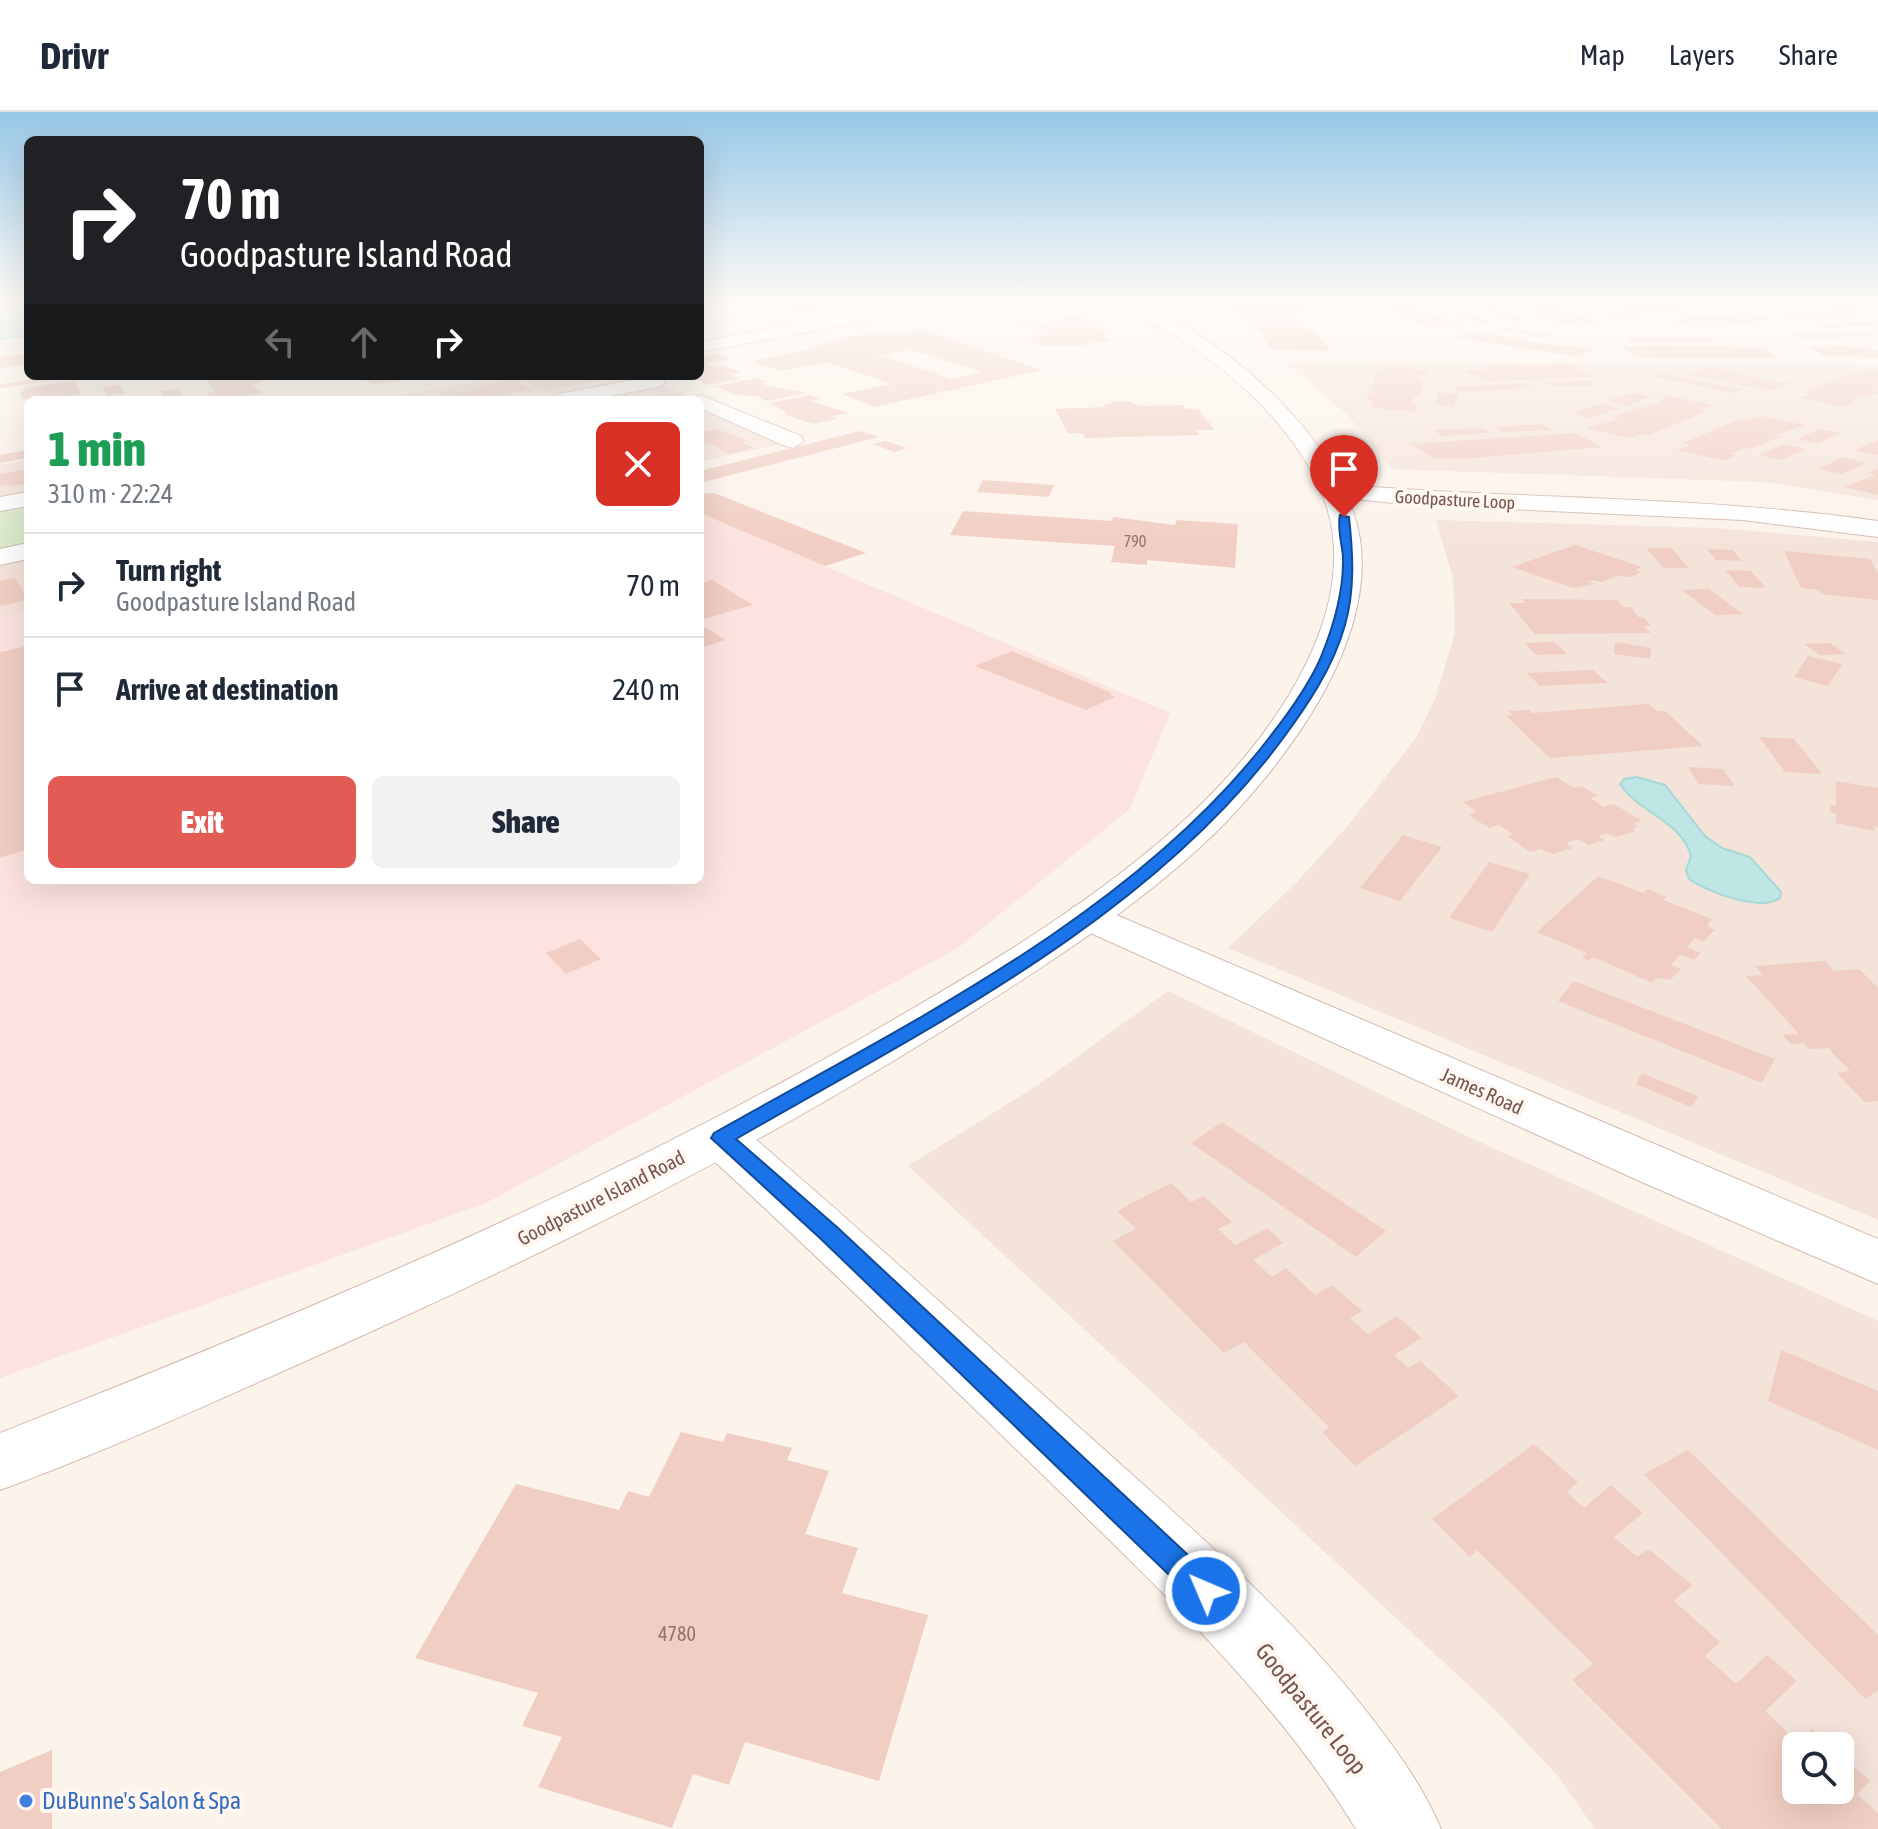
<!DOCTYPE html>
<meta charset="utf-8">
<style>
body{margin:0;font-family:"Asap Condensed",sans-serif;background:#f2f2f3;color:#1f2937;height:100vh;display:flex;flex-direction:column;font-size:30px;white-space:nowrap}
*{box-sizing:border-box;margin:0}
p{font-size:26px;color:#747a83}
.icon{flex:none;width:44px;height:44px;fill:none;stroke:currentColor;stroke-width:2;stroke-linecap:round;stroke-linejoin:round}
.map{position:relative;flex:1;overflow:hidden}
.details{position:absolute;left:24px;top:284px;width:680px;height:488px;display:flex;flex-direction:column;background:#fff;border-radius:12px;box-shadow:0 8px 32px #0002}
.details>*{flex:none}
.top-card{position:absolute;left:24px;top:24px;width:680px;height:244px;border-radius:12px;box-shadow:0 8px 32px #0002;background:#202124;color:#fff;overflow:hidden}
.controls{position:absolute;left:1782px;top:1620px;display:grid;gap:16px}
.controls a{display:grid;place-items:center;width:72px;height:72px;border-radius:12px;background:#fff;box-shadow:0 8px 32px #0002;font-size:40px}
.pin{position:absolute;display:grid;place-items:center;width:68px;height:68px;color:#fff;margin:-82px -34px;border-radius:50% 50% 50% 0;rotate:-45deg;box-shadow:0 0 8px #0007}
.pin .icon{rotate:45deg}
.me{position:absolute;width:88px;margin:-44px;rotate:315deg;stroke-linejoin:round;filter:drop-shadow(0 0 6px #0008)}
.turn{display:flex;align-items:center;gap:28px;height:168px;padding:0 24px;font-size:36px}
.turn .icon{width:104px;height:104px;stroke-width:2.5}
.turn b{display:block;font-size:56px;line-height:68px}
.lanes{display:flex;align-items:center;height:76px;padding:0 24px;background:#0003;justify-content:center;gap:40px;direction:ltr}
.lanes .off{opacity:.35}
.round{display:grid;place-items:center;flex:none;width:84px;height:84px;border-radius:12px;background:#f2f2f3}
.summary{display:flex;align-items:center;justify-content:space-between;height:136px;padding:0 24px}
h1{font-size:48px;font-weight:800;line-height:60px;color:#1e9e55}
.cta{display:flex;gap:16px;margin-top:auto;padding:16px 24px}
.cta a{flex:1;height:92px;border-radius:12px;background:#e25b54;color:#fff;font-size:32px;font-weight:800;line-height:92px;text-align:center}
.cta a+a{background:#f2f2f3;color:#1f2937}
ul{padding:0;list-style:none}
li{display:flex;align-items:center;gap:24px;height:104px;padding:0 24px;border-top:2px solid #e0e1e3}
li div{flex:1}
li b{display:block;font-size:30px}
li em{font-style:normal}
header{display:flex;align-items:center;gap:48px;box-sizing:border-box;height:112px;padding:0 40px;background:#fff;border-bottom:2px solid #e0e1e3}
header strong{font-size:38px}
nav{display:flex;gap:44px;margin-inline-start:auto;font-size:28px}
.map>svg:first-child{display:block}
.residential{fill:#f4e3d9;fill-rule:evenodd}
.commercial{fill:#fce3df}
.green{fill:#dceac9}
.water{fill:#bfe6e5;stroke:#a5d8d7;stroke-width:2}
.building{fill:#f1cec3;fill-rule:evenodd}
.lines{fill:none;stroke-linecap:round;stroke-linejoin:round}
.minor-casing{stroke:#d2bbb2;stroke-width:2}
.tertiary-casing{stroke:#d2bbb2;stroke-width:2}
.secondary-casing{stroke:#d4bab0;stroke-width:2}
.minor{fill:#fff;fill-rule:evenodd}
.tertiary{fill:#fff;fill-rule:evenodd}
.secondary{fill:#fff;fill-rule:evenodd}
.route{fill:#1a73e8;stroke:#114b97;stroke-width:2}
.shop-dot{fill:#3f7fe0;stroke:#fff7f2;stroke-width:3}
.labels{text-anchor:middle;stroke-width:8;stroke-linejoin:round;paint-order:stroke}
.number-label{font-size:16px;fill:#96736b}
.far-street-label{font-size:18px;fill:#78554e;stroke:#fff7f2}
.street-label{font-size:20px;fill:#78554e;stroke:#fff7f2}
.near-number-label{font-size:20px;fill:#96736b}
.near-street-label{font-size:24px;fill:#78554e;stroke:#fff7f2}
.near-shop-label{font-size:24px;fill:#366cbe;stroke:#fff7f2;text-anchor:start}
</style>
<header>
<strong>Drivr</strong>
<nav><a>Map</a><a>Layers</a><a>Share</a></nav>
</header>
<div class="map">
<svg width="1878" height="1717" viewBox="0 0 1878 1717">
<rect width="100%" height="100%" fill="#fcf3eb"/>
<!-- residential -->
<path class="residential" d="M 1283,250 L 1878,253 L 1878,388 L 1765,370 L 1392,357 L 1346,301 Z
M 510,264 L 642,264 L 698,288 L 373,288 Z
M 700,289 L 793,329 L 700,350 Z
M 28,348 L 28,500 L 0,506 L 0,353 Z
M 1436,408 L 1717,416 L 1878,430 L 1878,1108 L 1228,836 L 1297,770 L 1351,710 L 1417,624 L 1435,587 L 1455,521 L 1453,466 Z
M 1168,879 L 1471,1026 L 1878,1209 L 1878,1717 L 1595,1717 L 1558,1664 L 1493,1596 L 908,1054 L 1038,973 ZM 1796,1634 L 1840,1634 L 1840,1678 L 1796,1678 Z"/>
<!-- commercial -->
<path class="commercial" d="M 700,401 L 1170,601 L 1130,697 L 958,836 L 486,1091 L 0,1266 L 0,506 L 28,500 L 28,768 L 700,768 Z"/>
<!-- green -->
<path class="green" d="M 28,392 L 28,432 L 0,438 L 0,397 Z"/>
<!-- water -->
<path class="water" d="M 0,191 L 28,191 L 28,223 L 0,227 Z
M 1636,665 L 1665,673 L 1705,724 L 1722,736 L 1750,745 L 1781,780 L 1780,786 C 1760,800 1707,780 1689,767 L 1686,758 L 1691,744 C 1682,709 1639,701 1620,672 L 1624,667 Z"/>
<!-- building -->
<path class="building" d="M 799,191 L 859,191 L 859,192 L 801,201 L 781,193 Z
M 1236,191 L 1308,194 L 1313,200 L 1293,200 L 1305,217 L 1314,217 L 1330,239 L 1271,237 L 1260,219 L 1252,218 L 1243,202 L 1231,199 L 1227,193 Z
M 1518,191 L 1549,191 L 1603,212 L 1576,214 L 1549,207 Z
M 1645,192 L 1675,192 L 1695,199 L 1615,204 L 1598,197 L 1649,194 Z
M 1411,194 L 1423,197 L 1433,204 L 1450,207 L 1461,215 L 1431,216 L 1383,195 Z
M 1491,194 L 1524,209 L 1510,209 L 1477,195 Z
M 1850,194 L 1871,201 L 1812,207 L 1795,206 L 1774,200 Z
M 1460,196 L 1492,211 L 1477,211 L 1446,197 Z
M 1751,201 L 1771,208 L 1709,215 L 1691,214 L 1671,207 Z
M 1078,205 L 1093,208 L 1111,229 L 1089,230 L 1091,232 L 1080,234 L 1037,234 L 1029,224 L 1049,223 L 1046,220 L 1030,219 L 1039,216 L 1015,211 L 1026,207 L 1048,211 L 1062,206 Z
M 1873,209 L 1878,213 L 1828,216 L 1817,212 Z
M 1506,216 L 1551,222 L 1545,225 L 1500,218 Z
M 923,218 L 1042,258 L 874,295 L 842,282 L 892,272 L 827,250 L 780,259 L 752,249 L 817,236 L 814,235 L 853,224 ZM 902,236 L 905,236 L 982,260 L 951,267 L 873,241 L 884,243 L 908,238 Z
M 1470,219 L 1564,235 L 1573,234 L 1593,238 L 1579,245 L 1456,225 Z
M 1864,219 L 1875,223 L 1802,227 L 1791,223 Z
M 1624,225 L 1710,226 L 1717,230 L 1631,230 Z
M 1653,234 L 1740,235 L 1765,237 L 1781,246 L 1636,245 L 1621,235 Z
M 1841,234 L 1878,238 L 1878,245 L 1825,244 L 1809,236 Z
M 28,242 L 28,252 L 0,256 L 0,245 Z
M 716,242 L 730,247 L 705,252 L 714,255 L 724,254 L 741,260 L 729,262 L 740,267 L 707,273 L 692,264 L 700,264 L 700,244 Z
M 1567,252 L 1594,265 L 1485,270 L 1465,259 L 1486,257 L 1483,255 Z
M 1385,254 L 1427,258 L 1426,264 L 1420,263 L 1418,269 L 1424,270 L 1420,285 L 1414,285 L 1412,292 L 1418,293 L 1416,300 L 1371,296 L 1373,289 L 1367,289 L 1377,259 L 1384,260 Z
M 1708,255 L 1773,269 L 1792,271 L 1772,279 L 1687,262 Z
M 1869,258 L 1878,259 L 1878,281 L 1868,285 L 1861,284 L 1845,295 L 1800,286 L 1810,282 L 1804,280 L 1853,260 L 1861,261 Z
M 1660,261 L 1741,277 L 1732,281 L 1651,264 Z
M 192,264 L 259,264 L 263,269 L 251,274 L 262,280 L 242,287 L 214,288 L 207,280 L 215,279 L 205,266 L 195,267 Z
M 353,264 L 422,264 L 422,266 L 374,272 Z
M 540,264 L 546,267 L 600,264 L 608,267 L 544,278 L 521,267 Z
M 47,265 L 52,268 L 0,276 L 0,272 Z
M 758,266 L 768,270 L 761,271 L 771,275 L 807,281 L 765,289 L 758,284 L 735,283 L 715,274 Z
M 512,267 L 533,278 L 510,281 L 512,282 L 491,288 L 452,288 L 441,282 L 483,277 L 479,275 Z
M 1588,268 L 1597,273 L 1553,275 L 1544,270 Z
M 73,269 L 81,282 L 70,284 L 72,288 L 22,287 L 20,280 L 24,280 L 23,276 Z
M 1525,271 L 1535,276 L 1460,280 L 1452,275 Z
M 120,273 L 125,281 L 107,284 L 102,275 Z
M 178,277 L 185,288 L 166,288 L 161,279 Z
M 1438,280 L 1458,282 L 1454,295 L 1435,293 Z
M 1633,281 L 1650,285 L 1626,294 L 1607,289 Z
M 810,283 L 821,287 L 810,289 L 848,301 L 831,304 L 837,307 L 813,312 L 783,302 L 787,301 L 770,291 Z
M 1670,284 L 1712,293 L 1701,297 L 1708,299 L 1648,323 L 1642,322 L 1629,326 L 1586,316 L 1619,307 L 1613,305 L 1628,300 L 1634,301 L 1630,299 L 1663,290 L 1657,289 Z
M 1128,289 L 1139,294 L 1183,293 L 1187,297 L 1198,297 L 1215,318 L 1196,318 L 1200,323 L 1085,326 L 1082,321 L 1068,321 L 1055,297 L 1106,295 L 1104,292 L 1112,292 L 1111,290 Z
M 1600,292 L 1618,296 L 1591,306 L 1573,301 Z
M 1761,304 L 1806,313 L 1776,323 L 1782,324 L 1768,330 L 1758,329 L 1766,331 L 1751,337 L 1745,336 L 1731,342 L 1737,343 L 1724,349 L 1677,338 L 1689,333 L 1683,331 L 1742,306 L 1750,308 Z
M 1542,312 L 1552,318 L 1503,320 L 1493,315 Z
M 1482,316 L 1491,321 L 1442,324 L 1433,318 Z
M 716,317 L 749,328 L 742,330 L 755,336 L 730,342 L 708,331 L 700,333 L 700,320 Z
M 1820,317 L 1841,321 L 1818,332 L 1797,327 Z
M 860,319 L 879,325 L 700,371 L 700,359 Z
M 1576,321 L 1602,335 L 1460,347 L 1433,346 L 1411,332 Z
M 1878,328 L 1878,343 L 1855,338 Z
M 886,329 L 907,336 L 894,340 L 873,332 Z
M 1784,332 L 1805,337 L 1781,348 L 1759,343 Z
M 28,338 L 28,346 L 0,351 L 0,343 Z
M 1843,345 L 1866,351 L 1842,362 L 1819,357 Z
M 1878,356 L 1878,383 L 1844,375 L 1876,363 L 1868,361 Z
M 28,357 L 28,372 L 0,374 L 0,362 Z
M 983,368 L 1054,373 L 1049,385 L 977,380 Z
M 714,381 L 866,441 L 825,454 L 700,401 L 700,382 Z
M 963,399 L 1112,409 L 1113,405 L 1175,413 L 1176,408 L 1238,412 L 1235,456 L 1147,448 L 1147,453 L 1111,450 L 1115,434 L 950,423 Z
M 1575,433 L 1642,455 L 1635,458 L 1642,460 L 1631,465 L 1617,464 L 1601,470 L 1594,468 L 1588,470 L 1595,472 L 1573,476 L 1512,455 Z
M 1646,436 L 1671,436 L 1689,456 L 1664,456 Z
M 1707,437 L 1733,438 L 1742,449 L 1716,448 Z
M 1784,439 L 1870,447 L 1878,461 L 1878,488 L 1821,482 L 1818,478 L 1801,476 Z
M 1725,458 L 1751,459 L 1766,476 L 1740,475 Z
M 15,466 L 28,488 L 0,494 L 0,469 Z
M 712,468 L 753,493 L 700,508 L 700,472 Z
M 1709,477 L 1743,502 L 1715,503 L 1682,478 Z
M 1522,487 L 1617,488 L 1623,495 L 1631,495 L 1638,505 L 1643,505 L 1651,514 L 1643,514 L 1651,521 L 1535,522 L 1509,491 L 1525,491 Z
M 700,512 L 726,528 L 700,536 Z
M 1554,530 L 1567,542 L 1536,543 L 1524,531 Z
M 1615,530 L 1651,536 L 1650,547 L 1614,542 Z
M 1830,531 L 1846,542 L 1820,543 L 1804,532 Z
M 28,534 L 28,737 L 0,746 L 0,540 Z
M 1012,539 L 1112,581 L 1109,582 L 1115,585 L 1086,598 L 975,554 Z
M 1808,544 L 1842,552 L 1828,574 L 1794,565 Z
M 1593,558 L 1608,571 L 1540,574 L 1527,561 Z
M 1648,592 L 1657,599 L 1665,599 L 1703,634 L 1550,646 L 1506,604 L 1513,603 L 1508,599 L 1529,598 L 1532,601 Z
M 1759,625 L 1794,627 L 1822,662 L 1785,660 Z
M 1688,655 L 1723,657 L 1735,674 L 1699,672 Z
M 1556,665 L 1574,676 L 1582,674 L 1598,684 L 1590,686 L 1604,695 L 1614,692 L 1642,709 L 1633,711 L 1638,715 L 1632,717 L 1636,719 L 1615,725 L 1607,721 L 1598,724 L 1605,728 L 1588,733 L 1579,727 L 1566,731 L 1573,736 L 1553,742 L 1540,737 L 1530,740 L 1507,724 L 1513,722 L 1499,713 L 1489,716 L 1469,703 L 1477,700 L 1463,690 Z
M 1836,669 L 1878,676 L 1878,716 L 1874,715 L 1874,719 L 1836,711 L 1836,702 L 1830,700 L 1830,693 L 1836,694 Z
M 1403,723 L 1442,735 L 1400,789 L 1360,776 Z
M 1489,750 L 1530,762 L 1492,820 L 1449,806 Z
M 1598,764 L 1643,781 L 1648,777 L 1666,785 L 1663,788 L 1712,807 L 1707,814 L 1715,818 L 1703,830 L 1695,826 L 1687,835 L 1701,841 L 1694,848 L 1680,843 L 1671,853 L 1681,857 L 1670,868 L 1656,866 L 1652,871 L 1593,845 L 1589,849 L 1582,846 L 1587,841 L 1537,820 Z
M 580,827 L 601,847 L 566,862 L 546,841 Z
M 1825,849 L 1834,859 L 1859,857 L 1878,876 L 1878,989 L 1864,990 L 1837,961 L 1850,959 L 1828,936 L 1809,937 L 1804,931 L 1791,932 L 1782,923 L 1799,922 L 1746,864 L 1763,863 L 1755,854 Z
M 1574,869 L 1775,947 L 1762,971 L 1558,889 Z
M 1642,961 L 1698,984 L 1691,995 L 1636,972 Z
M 1222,1010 L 1386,1119 L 1356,1145 L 1191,1031 Z
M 1171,1071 L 1191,1090 L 1204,1084 L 1232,1110 L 1218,1117 L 1236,1133 L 1267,1116 L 1283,1131 L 1253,1148 L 1272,1165 L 1286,1156 L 1315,1183 L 1332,1173 L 1362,1199 L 1350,1206 L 1368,1222 L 1397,1204 L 1422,1226 L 1394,1243 L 1408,1256 L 1420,1249 L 1459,1284 L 1355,1354 L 1322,1320 L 1329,1315 L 1244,1230 L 1224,1241 L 1113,1129 L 1136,1117 L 1117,1099 Z
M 1781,1238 L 1878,1279 L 1878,1338 L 1768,1289 Z
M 681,1320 L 723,1330 L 727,1321 L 792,1336 L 787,1348 L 829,1359 L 805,1422 L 858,1436 L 842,1481 L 928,1503 L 879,1669 L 745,1630 L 729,1673 L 693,1662 L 672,1716 L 538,1675 L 562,1625 L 522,1614 L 538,1581 L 415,1546 L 516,1372 L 619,1398 L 628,1379 L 649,1385 Z
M 1534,1332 L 1578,1370 L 1567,1380 L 1584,1396 L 1611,1373 L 1643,1401 L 1614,1425 L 1637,1445 L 1649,1437 L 1692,1473 L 1674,1489 L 1720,1530 L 1705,1544 L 1736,1572 L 1767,1543 L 1797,1569 L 1765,1599 L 1798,1630 L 1812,1617 L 1832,1634 L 1796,1634 L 1796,1678 L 1840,1678 L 1840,1642 L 1870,1669 L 1857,1682 L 1878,1701 L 1878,1717 L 1722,1717 L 1572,1568 L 1593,1552 L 1477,1438 L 1470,1445 L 1432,1407 Z
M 1688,1338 L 1878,1523 L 1878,1579 L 1865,1587 L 1644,1362 Z
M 52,1638 L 52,1717 L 0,1717 L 0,1660 Z"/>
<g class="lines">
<!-- minor casing -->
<g class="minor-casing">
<path id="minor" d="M 911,191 L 943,191 L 935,196 L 700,240 L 700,230 Z
M 655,264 L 665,270 L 662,274 L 590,288 L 548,288 L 558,282 Z
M 700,283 L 801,324 L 804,329 L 793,336 L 785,334 L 700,296 L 700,288 L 691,288 Z
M 28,380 L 28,394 L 0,399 L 0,385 Z
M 28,431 L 28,447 L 0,453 L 0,437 Z
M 1088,791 L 1878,1127 L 1878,1172 L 1644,1071 L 1073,813 L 1067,804 L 1073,795 Z"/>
</g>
<!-- tertiary casing -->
<g class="tertiary-casing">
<path id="tertiary" d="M 1335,372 C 1516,388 1698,383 1878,409 L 1878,425 L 1743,408 L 1403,392 L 1326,384 L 1323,379 L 1326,374 Z
M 721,1008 L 739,1013 C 857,1114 972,1219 1088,1323 C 1188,1413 1292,1502 1374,1609 C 1400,1643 1424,1677 1441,1717 L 1356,1717 C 1274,1583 1156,1474 1044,1364 C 931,1255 819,1145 703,1039 L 696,1026 L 703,1013 Z"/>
</g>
<!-- secondary casing -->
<g class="secondary-casing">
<path id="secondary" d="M 1118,191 C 1121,191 1136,190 1139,191 C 1151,194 1165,204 1176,210 C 1225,237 1268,273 1304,316 C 1330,348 1353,385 1360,427 C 1375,529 1292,641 1225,711 C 1147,791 1034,861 939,921 C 735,1048 518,1155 299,1252 C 200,1296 101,1341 0,1378 L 0,1321 C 296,1204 590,1082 867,923 C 978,859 1095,791 1190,703 C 1268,630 1366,500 1324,387 C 1299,320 1238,264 1178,226 C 1159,214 1135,205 1118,191 Z"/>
</g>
<!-- minor -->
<use href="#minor" class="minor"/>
<!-- tertiary -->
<use href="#tertiary" class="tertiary"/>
<!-- secondary -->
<use href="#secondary" class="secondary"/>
</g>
<!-- sky -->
<linearGradient id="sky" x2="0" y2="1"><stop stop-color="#97c8e7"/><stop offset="0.44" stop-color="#fefaf6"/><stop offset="1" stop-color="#fefaf6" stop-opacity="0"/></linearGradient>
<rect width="1878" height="431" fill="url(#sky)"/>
<!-- route -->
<path class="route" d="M 1340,403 L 1349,405 C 1353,442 1355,477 1345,513 C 1333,556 1307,594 1281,629 C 1147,809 926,917 736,1027 L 838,1116 L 1217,1470 L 1221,1479 L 1217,1489 L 1206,1493 L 1196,1489 L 822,1128 L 711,1026 L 714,1021 C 905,913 1133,803 1269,626 C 1288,602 1309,573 1321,545 C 1334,513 1344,479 1343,445 C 1342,431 1337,416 1340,403 Z"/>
<!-- markers -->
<circle class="shop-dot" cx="26" cy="1689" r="8"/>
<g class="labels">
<!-- number labels -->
<g class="number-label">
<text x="1135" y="435">790</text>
</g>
<!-- far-street labels -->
<g class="far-street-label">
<text transform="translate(1455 388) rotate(3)" y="6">Goodpasture Loop</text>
</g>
<!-- street labels -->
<g class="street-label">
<text transform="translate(1482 979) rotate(24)" y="7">James Road</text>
<text transform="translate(601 1086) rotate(-27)" y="7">Goodpasture Island Road</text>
</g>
<!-- near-number labels -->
<g class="near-number-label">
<text x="677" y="1529">4780</text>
</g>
<!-- near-street labels -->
<g class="near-street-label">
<text transform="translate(1311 1597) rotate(51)" y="8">Goodpasture Loop</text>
</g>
<!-- near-shop labels -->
<g class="near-shop-label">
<text x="42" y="1697">DuBunne's Salon &amp; Spa</text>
</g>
</g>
</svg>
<div class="controls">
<a><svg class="icon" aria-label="search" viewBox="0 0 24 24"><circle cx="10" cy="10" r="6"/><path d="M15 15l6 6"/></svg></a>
</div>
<div class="pin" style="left:1344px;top:405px;background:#d93025"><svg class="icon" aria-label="arrive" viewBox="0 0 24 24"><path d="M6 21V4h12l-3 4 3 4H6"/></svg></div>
<svg class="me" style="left:1206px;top:1479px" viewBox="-20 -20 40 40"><circle r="17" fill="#1a73e8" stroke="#fff" stroke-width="3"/><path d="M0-11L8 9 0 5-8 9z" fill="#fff"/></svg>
<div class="top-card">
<div class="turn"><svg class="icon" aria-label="right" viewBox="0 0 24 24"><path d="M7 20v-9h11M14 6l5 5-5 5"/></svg><div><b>70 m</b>Goodpasture Island Road</div></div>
<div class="lanes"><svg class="icon off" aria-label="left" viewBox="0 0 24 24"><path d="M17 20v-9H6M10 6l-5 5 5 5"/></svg><svg class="icon off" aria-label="ahead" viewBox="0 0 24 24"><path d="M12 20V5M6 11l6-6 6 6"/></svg><svg class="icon" aria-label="right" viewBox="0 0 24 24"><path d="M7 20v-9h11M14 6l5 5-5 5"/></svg></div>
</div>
<section class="details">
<div class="summary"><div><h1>1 min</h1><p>310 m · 22:24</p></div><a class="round" style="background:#d93025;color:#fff"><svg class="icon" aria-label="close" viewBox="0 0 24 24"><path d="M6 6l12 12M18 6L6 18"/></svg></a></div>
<ul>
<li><svg class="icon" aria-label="right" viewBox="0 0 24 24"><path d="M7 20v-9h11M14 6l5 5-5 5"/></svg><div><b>Turn right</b><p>Goodpasture Island Road</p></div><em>70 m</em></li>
<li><svg class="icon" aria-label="arrive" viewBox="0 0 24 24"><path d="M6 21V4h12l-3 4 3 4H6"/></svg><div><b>Arrive at destination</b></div><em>240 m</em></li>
</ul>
<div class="cta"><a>Exit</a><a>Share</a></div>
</section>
</div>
